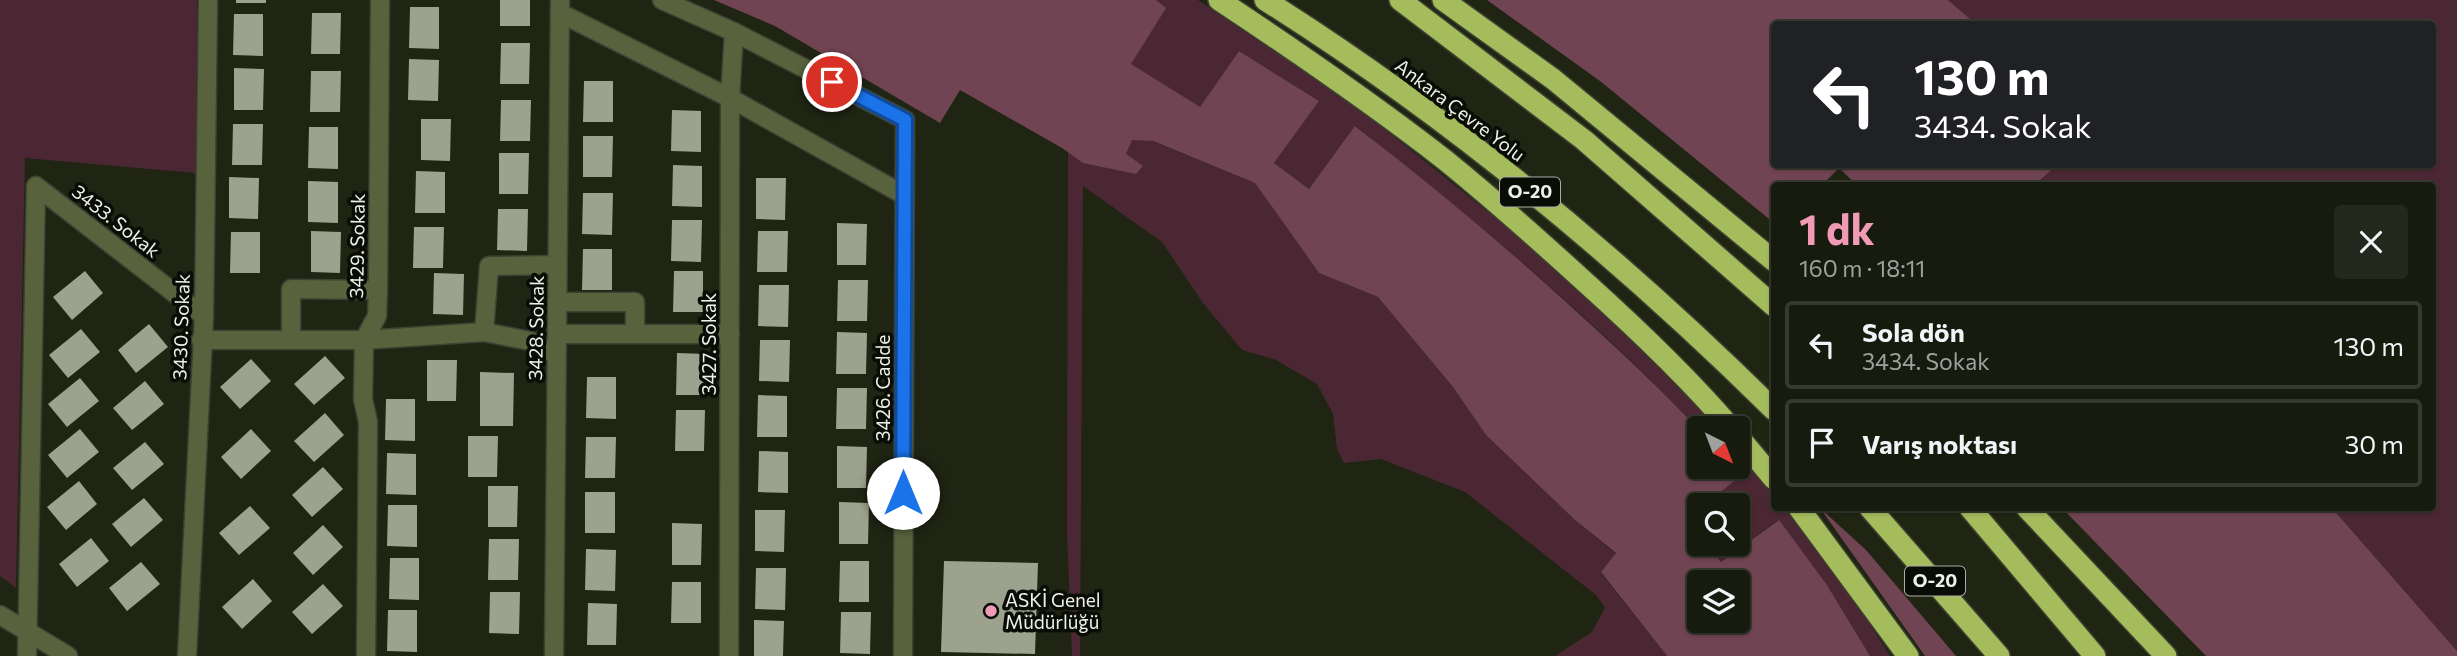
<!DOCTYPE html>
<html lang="tr">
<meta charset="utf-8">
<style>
body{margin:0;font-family:Commissioner,sans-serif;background:#24281c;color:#f1f3f6;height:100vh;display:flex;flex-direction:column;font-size:26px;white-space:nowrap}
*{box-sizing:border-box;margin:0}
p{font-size:23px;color:#9ea19e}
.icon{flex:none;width:38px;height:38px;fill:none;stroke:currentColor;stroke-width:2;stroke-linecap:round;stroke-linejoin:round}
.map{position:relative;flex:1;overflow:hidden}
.details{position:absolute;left:1771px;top:182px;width:665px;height:329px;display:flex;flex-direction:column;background:#171b0e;border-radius:7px;box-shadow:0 2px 5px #0004,0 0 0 2px #36392e}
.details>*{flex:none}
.top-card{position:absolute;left:1771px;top:21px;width:665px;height:147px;border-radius:7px;box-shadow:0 2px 5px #0004,0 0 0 2px #36392e;background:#202124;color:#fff;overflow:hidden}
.needle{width:46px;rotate:138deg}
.controls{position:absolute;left:1687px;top:416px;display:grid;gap:14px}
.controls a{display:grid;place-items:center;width:63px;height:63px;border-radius:7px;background:#171b0e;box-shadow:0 2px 5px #0004,0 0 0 2px #36392e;font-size:35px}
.pin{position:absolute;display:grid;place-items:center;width:60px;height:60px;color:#fff;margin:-30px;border:4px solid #fff;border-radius:50%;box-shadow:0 2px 7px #0007}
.me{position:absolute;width:77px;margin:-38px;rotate:0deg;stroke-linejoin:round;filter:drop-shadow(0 0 5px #0008)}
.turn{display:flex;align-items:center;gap:24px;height:147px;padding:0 28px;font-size:32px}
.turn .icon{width:91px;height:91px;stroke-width:2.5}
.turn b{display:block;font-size:49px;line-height:60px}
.round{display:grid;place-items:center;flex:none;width:74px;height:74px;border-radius:7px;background:#24281c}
.head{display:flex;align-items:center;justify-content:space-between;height:119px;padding:0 28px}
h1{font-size:42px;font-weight:700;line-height:52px;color:#f09ab6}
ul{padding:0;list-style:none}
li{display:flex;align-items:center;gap:21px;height:88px;margin:0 14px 10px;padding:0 14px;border:4px solid #36392e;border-radius:7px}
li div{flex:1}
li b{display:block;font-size:26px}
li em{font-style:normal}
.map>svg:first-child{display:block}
.green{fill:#4b2734}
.forest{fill:#714453;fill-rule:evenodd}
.building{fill:#9ca28d}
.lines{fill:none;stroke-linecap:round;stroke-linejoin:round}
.minor-casing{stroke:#3c4131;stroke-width:21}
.highway-casing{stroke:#3c4131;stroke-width:24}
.minor{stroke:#58623d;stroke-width:18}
.highway{stroke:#a4bc5c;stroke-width:21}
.route-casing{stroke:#114b97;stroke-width:18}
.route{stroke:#1a73e8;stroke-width:12}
.poi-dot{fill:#f09ab6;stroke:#0a0c06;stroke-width:2.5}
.labels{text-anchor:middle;stroke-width:7;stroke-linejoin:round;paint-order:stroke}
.shield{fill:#0a0c06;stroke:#aaada3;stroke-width:2}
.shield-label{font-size:18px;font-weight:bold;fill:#eef2e6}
.street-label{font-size:19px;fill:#eef2e6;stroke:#0a0c06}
.poi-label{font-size:19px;fill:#eef2e6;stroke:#0a0c06;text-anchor:start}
</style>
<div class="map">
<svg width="2457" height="656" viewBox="0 0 2457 656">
<rect width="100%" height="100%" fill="#1f2413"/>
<!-- green -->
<path class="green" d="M 0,0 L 197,0 L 196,173 L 25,158 L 16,588 L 0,576 Z
M 1156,0 L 1198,0 L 1353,104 L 1531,246 L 1624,329 L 1721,429 L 1699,430 C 1595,318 1475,222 1356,126 L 1309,189 L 1274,163 L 1319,101 L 1239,51 L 1200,108 L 1130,64 L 1165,8 Z
M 1948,0 L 2457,0 L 2457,651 L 2332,508 L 2432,508 L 2432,186 L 2033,185 L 2057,165 L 2432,164 L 2432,24 L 1976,24 Z
M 1132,139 L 1152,141 L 1255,183 L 1319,273 L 1378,297 L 1453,387 L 1486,435 L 1575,520 L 1616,554 L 1601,573 L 1667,656 L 1555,656 L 1592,632 L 1605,608 L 1596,595 L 1465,492 L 1381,459 L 1344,463 L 1337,449 L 1333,414 L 1317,384 L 1276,360 L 1242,350 L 1203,303 L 1162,242 L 1083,186 L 1080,656 L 1072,656 L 1067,533 L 1068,152 C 1094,171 1118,172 1132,139 Z
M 1738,448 L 1774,491 L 1774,508 L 1789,508 L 1846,586 L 1890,656 L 1870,656 L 1827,585 L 1778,520 L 1721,562 L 1707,544 L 1738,544 L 1738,506 L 1704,506 L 1740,476 L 1733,467 L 1738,467 Z"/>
<!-- forest -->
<path class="forest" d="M 714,0 L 1156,0 L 1166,8 L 1131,64 L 1200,107 L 1239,51 L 1319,101 L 1274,163 L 1309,189 L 1355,126 C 1432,185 1505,246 1576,311 C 1619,350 1660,388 1699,430 L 1699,467 L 1733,467 L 1740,476 L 1704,506 L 1699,506 L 1699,510 L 1688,519 L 1699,534 L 1699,544 L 1707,544 L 1721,562 L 1779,520 L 1827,585 L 1870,656 L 1667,656 L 1601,572 L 1616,553 L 1575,520 L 1486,435 L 1453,387 L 1378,297 L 1319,273 L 1255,183 L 1153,141 L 1132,140 L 1126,154 L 1143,166 L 1136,174 L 1083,163 L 1062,148 L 960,90 L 940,123 L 775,26 ZM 1699,583 L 1738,583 L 1738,621 L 1699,621 Z
M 1487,0 L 1948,0 L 1976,24 L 1774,24 L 1774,164 L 2057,165 L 2033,186 L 1857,185 L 1839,168 L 1822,185 L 1774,186 L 1774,223 L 1600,81 Z
M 1820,508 L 1866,550 L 1956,656 L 1925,656 Z
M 2062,508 L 2332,508 L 2457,651 L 2457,656 L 2206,656 Z"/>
<!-- building -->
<path class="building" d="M 236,0 L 266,0 L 266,3 L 236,3 Z
M 500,0 L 530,0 L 530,26 L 500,26 Z
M 410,7 L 439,7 L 439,49 L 409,48 Z
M 312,13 L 341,13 L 340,54 L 311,54 Z
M 234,14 L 263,14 L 263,56 L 233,55 Z
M 501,43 L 530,43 L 529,84 L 500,84 Z
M 409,59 L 439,60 L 438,101 L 408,100 Z
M 234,68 L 264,69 L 263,110 L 234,110 Z
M 311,71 L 341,71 L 340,112 L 310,112 Z
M 584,81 L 613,81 L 613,122 L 583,122 Z
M 501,100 L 531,100 L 530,141 L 500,141 Z
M 672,110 L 701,111 L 701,152 L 671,151 Z
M 421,119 L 451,119 L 450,161 L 421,160 Z
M 233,124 L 263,124 L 262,165 L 232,165 Z
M 309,127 L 338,127 L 338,169 L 308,168 Z
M 583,136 L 613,136 L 612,177 L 583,177 Z
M 499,153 L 529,153 L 528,194 L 499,194 Z
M 673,165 L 702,166 L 702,207 L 672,206 Z
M 416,171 L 445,172 L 445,213 L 415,213 Z
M 229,177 L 259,178 L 258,219 L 229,218 Z
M 756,178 L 786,178 L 785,220 L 756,219 Z
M 308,181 L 338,182 L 338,223 L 308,222 Z
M 583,193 L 613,193 L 612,235 L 582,234 Z
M 498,209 L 528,209 L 527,251 L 497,250 Z
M 672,220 L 702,220 L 701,262 L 671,261 Z
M 837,223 L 867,224 L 866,265 L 837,265 Z
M 414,227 L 444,227 L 443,268 L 413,268 Z
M 311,231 L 341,232 L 340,273 L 311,272 Z
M 758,231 L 788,231 L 787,272 L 757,272 Z
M 231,232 L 260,232 L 260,273 L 230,273 Z
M 583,249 L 612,249 L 612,290 L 582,290 Z
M 85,271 L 103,293 L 72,320 L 53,297 Z
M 674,271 L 703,271 L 703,312 L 673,312 Z
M 434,273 L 464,274 L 463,315 L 433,314 Z
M 838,280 L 868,280 L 867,321 L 837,321 Z
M 759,285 L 789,285 L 788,327 L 758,326 Z
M 149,324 L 168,347 L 136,373 L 118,350 Z
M 81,329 L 100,352 L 68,378 L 49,355 Z
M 837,332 L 867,333 L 866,374 L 836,374 Z
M 760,340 L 790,340 L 789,382 L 759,381 Z
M 677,353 L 706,354 L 706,395 L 676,395 Z
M 325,356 L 345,378 L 314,405 L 294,384 Z
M 251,359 L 271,381 L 240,409 L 220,387 Z
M 427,360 L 457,360 L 456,401 L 427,401 Z
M 480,372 L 514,373 L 513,426 L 480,426 Z
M 587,377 L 616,377 L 616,419 L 586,418 Z
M 80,378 L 99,401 L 67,427 L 48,404 Z
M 145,381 L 164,404 L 132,430 L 113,408 Z
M 837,388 L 867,388 L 866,429 L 836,429 Z
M 758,395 L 787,396 L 787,437 L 757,437 Z
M 386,399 L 415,399 L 415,441 L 385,440 Z
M 676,410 L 705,410 L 704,451 L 675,451 Z
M 325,413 L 344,435 L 314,462 L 294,441 Z
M 80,429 L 99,452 L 67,478 L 48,455 Z
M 251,429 L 271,451 L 241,479 L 221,457 Z
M 468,436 L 498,436 L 497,477 L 468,477 Z
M 586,437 L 616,437 L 615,478 L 585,478 Z
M 145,442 L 164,464 L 132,490 L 113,468 Z
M 837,446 L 867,447 L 866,488 L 837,488 Z
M 759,451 L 788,452 L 788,493 L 758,492 Z
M 387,453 L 416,454 L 416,495 L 386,494 Z
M 323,467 L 343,489 L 312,517 L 292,495 Z
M 79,481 L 97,504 L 66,530 L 47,507 Z
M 488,486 L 518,486 L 517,527 L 488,527 Z
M 585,492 L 615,492 L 615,533 L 585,533 Z
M 144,498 L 163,520 L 131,547 L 112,524 Z
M 839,502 L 869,503 L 868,544 L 839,544 Z
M 388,505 L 417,505 L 417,547 L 387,546 Z
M 250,506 L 270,528 L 239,555 L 219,533 Z
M 755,510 L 785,510 L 784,552 L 755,551 Z
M 672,523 L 702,524 L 701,565 L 672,565 Z
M 323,525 L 343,547 L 313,575 L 293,553 Z
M 91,538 L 109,561 L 77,587 L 59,564 Z
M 489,539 L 519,539 L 518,580 L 488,580 Z
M 586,549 L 616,550 L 615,591 L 585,590 Z
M 390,558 L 419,558 L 419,600 L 389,599 Z
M 840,561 L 869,561 L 869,602 L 839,602 Z
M 944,561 L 1038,563 L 1035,654 L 941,652 Z
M 141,562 L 160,584 L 127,611 L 109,588 Z
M 756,568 L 786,568 L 785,610 L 755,609 Z
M 253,579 L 272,601 L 242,629 L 222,607 Z
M 672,582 L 701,582 L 701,623 L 671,623 Z
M 323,584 L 343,606 L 312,634 L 292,612 Z
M 490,592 L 520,592 L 519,634 L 489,633 Z
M 588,603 L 617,604 L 616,645 L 587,645 Z
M 388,610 L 417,610 L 417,652 L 387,651 Z
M 841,612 L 871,612 L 870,654 L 840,653 Z
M 754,620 L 784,621 L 783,656 L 754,656 Z"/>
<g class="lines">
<!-- minor casing -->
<g class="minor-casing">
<path id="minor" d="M 662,0 L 734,32 L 905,120 L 903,656
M 560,13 L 730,98 L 904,195
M 36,186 L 204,316
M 557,302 L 635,302 L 635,333
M 484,332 L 489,266 L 557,265
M 557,334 L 730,334
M 201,340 L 364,340 L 484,332 L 530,341 L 556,354
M 291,340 L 291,289 L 378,290
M 0,615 L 68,656
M 27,656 L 36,186
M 187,656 L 204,316 L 208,0
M 366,656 L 368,422 L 363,399 L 364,340 L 377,316 L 378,290 L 380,0
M 554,656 L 560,0
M 729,656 L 730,98 L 734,32"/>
</g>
<!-- highway casing -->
<g class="highway-casing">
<path id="highway" d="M 1219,0 C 1296,51 1372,103 1445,160 C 1493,199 1539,240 1585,282 C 1636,328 1687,376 1732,429
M 1265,0 C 1449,116 1619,257 1774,410
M 1400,0 L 1584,140 L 1774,306
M 1443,0 L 1553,79 L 1774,261
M 1738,436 L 1774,479
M 1799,508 L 1908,656
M 1870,508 L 1999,656
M 1970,508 L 2095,656
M 2027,508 L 2166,656"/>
</g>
<!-- minor -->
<use href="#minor" class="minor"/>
<!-- highway -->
<use href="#highway" class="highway"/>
</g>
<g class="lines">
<!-- route casing -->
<g class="route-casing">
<path id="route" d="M 832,82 L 905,120 L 903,493"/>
</g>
<!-- route -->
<use href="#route" class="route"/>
</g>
<!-- markers -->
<circle class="poi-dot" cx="991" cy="611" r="7"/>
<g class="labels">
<!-- shield labels -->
<g class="shield">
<rect x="1500" y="177.5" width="60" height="29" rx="5"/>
<rect x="1905" y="566.5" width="60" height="29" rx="5"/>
</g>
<g class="shield-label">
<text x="1530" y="198">O-20</text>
<text x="1935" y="587">O-20</text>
</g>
<!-- street labels -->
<g class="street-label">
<text transform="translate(1460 110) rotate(37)" y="7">Ankara Çevre Yolu</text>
<text transform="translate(116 221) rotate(38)" y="7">3433. Sokak</text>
<text transform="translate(357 246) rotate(-89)" y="7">3429. Sokak</text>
<text transform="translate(181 327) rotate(-88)" y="7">3430. Sokak</text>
<text transform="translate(536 328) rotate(-89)" y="7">3428. Sokak</text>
<text transform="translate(709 344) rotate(-90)" y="7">3427. Sokak</text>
<text transform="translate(883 388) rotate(-90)" y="7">3426. Cadde</text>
</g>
<!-- poi labels -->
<g class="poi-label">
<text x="1005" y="607">ASKİ Genel<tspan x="1005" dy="22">Müdürlüğü</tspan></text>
</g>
</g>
</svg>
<div class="controls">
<a><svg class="needle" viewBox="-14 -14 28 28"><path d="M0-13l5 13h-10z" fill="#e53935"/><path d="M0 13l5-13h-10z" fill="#9ea19e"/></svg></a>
<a><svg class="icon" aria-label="search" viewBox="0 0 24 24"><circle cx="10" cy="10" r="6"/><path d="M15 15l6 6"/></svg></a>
<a><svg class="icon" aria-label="layers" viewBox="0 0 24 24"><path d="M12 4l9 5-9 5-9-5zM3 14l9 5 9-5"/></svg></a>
</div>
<div class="pin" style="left:832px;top:82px;background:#d93025"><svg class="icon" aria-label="arrive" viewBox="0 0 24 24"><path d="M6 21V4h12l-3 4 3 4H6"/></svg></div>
<svg class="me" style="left:903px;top:493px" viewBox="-20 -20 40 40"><circle r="19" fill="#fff"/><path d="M0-13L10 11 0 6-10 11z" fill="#1a73e8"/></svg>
<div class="top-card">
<div class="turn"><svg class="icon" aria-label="left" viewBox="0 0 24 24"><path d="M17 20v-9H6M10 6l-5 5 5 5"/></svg><div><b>130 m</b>3434. Sokak</div></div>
</div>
<section class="details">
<div class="head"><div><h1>1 dk</h1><p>160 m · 18:11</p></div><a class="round"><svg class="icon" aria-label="close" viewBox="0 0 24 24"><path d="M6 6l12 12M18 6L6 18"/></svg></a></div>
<ul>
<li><svg class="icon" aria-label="left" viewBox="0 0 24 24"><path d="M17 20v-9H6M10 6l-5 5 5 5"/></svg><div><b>Sola dön</b><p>3434. Sokak</p></div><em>130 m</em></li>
<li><svg class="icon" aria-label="arrive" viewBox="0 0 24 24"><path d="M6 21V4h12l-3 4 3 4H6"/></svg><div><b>Varış noktası</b></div><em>30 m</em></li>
</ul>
</section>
</div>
